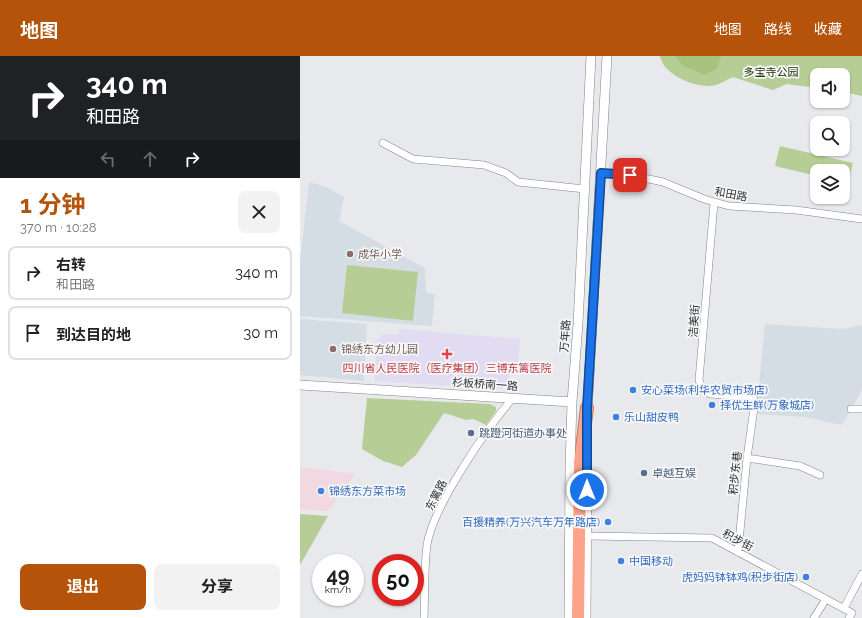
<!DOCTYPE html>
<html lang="zh">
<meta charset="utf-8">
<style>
body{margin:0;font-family:Raleway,"Noto Sans SC",sans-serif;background:#f2f2f2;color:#202124;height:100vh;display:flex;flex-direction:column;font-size:15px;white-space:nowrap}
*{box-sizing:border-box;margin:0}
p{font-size:13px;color:#757577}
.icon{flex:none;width:22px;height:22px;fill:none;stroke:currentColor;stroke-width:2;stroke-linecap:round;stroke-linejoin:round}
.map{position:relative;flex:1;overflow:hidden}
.sheet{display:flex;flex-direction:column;background:#fff;width:300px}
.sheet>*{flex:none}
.banner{background:#202124;color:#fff;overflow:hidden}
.fabs{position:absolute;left:510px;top:12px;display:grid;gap:8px}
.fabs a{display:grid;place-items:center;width:40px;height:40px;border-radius:8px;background:#fff;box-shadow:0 1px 3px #0004;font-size:20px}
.speed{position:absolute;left:12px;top:498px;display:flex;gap:8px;font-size:20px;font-weight:700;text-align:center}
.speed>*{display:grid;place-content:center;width:52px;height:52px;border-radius:50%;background:#fff;box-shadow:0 1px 3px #0004;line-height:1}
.speed small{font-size:10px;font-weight:400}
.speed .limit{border:6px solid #d22;background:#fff;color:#111}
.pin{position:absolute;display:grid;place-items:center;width:34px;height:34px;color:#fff;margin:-17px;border-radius:8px;box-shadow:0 2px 6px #0006}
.me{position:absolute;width:44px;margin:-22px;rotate:0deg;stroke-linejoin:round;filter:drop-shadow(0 0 3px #0008)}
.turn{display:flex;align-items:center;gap:14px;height:84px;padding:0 20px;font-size:18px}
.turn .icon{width:52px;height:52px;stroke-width:2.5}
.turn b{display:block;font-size:28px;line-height:34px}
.lanes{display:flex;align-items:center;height:38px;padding:0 20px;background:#0003;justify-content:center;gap:20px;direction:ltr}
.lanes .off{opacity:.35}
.round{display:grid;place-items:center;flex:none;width:42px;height:42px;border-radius:8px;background:#f2f2f2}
.headline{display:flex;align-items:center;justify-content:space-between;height:68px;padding:0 20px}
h1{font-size:24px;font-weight:700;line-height:30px;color:#b45309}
.cta{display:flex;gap:8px;margin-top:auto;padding:8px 20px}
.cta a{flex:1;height:46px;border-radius:8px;background:#b45309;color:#fff;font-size:16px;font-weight:700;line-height:46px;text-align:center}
.cta a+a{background:#f2f2f2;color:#202124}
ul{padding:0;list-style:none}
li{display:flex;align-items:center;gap:12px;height:54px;margin:0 8px 6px;padding:0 12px;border:2px solid #e0e0e0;border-radius:8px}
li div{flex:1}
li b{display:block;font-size:15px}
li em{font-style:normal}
header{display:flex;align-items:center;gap:24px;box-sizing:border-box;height:56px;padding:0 20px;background:#b45309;color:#fff}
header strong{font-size:19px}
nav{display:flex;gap:22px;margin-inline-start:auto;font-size:14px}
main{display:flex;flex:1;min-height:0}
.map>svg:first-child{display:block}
.commercial{fill:#f1d8e1}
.built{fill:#d4dce4}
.medical{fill:#e1dcf2}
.green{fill:#b6ce96}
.forest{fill:#a7c47e}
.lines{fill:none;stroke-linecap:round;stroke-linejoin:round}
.street-casing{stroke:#838587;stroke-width:8}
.secondary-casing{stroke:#838587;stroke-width:10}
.highway-casing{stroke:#b67b6c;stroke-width:14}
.street{stroke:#fff;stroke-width:7}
.secondary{stroke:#fff;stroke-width:9}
.highway{stroke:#fea38b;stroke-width:12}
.route-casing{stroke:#114b97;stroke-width:10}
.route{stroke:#1a73e8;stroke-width:7}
.education-dot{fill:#8d6e63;stroke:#f5f7f9;stroke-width:1.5}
.health-dot{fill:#e0444e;stroke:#f5f7f9;stroke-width:1.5}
.shop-dot{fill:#3f7fe0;stroke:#f5f7f9;stroke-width:1.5}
.service-dot{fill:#5c6f8a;stroke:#f5f7f9;stroke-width:1.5}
.labels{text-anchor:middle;stroke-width:3.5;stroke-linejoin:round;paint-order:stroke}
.park-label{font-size:11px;fill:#233400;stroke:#f5f7f9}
.street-label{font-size:11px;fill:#303131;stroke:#f5f7f9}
.education-label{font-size:11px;fill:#785e54;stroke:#f5f7f9;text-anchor:start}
.health-label{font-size:11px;fill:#be3a42;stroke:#f5f7f9}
.shop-label{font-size:11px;fill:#366cbe;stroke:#f5f7f9;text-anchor:start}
.service-label{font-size:11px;fill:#4e5e75;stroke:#f5f7f9;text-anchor:start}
</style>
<header>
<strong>地图</strong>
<nav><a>地图</a><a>路线</a><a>收藏</a></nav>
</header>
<main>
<section class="sheet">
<div class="banner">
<div class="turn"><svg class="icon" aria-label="right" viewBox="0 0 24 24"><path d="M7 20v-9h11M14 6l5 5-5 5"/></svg><div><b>340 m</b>和田路</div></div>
<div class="lanes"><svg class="icon off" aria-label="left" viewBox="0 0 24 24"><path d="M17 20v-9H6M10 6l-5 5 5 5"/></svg><svg class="icon off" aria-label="ahead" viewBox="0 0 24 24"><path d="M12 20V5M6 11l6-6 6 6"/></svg><svg class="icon" aria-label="right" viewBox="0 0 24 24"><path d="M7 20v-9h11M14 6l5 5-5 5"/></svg></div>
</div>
<div class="headline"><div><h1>1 分钟</h1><p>370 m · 10:28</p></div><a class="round"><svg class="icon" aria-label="close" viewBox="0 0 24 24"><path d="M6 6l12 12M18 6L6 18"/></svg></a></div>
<ul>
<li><svg class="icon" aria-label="right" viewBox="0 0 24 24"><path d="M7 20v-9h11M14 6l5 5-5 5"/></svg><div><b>右转</b><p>和田路</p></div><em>340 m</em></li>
<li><svg class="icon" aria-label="arrive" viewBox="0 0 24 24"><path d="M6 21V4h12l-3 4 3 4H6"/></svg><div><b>到达目的地</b></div><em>30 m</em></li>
</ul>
<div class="cta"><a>退出</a><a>分享</a></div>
</section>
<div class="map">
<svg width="562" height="562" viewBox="0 0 562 562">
<rect width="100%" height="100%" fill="#e7e9ec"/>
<!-- commercial -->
<path class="commercial" d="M 0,411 L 55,418 L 28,455 L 0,453 Z"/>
<!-- built -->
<path class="built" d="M 9,126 L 26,131 L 44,141 L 39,165 L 125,212 L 126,237 L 135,238 L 132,270 L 0,260 L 0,206 Z
M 0,263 L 67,268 L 64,325 L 0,319 Z
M 465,268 L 542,273 L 562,269 L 562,334 L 542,369 L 506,361 L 456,358 Z"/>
<!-- medical -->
<path class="medical" d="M 100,273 L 220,283 L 218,312 L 213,313 L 202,333 L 74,325 L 77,284 L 81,279 L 89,278 L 98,279 Z"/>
<!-- green -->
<path class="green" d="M 360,0 L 562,0 L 562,40 L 543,36 L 543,19 L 517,19 L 517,32 L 487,28 L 473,34 L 433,21 C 428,23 422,27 416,29 C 398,34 363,19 360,0 Z
M 480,90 L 553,107 L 548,127 L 543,126 L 543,115 L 517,115 L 517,120 L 475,110 Z
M 47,209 L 118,216 L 113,265 L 42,257 Z
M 67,342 L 190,348 L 196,351 L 196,355 L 186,369 L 173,363 L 166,364 L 144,357 L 116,399 L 102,411 L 83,405 L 62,393 Z
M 0,458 L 28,460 L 0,509 Z"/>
<!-- forest -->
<path class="forest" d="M 375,0 L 421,0 L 417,13 L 404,19 L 382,9 Z"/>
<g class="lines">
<!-- street casing -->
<g class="street-casing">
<path id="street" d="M 83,87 L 113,103 L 184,109 L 206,117 L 218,126 L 285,133
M 301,117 L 330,119 L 363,126 L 404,143 L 429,150 L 496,154 L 562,163
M 414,147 L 399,324 L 402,332 L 410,338 L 452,341 L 455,345 L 447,402 L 438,496
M 551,353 L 562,353
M 447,402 L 500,410 L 520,419
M 287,480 L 412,482 L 552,557 L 549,562
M 544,552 L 562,518
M 124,562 C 125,538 124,512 127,489 C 133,450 187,372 213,342
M 514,562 L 526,543"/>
</g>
<!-- secondary casing -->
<g class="secondary-casing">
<path id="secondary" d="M 0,329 L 272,346
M 287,359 L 307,0
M 269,562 L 270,411 L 272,346 L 278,268 L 291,0
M 286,562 L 287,389"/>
</g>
<!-- highway casing -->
<g class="highway-casing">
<path id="highway" d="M 278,562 L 280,408 L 287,352"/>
</g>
<!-- street -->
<use href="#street" class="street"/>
<!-- secondary -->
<use href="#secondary" class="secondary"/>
<!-- highway -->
<use href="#highway" class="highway"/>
</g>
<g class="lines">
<!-- route casing -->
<g class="route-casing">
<path id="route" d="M 287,434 L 287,352 L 301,117 L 330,119"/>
</g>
<!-- route -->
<use href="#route" class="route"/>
</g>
<!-- markers -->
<g class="education-dot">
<circle cx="50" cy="198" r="4"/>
<circle cx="33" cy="293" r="4"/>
</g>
<path class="health-dot" d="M145 292h4v4h4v4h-4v4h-4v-4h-4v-4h4z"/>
<g class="shop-dot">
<circle cx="333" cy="334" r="4"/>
<circle cx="412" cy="349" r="4"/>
<circle cx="316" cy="361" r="4"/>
<circle cx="21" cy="435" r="4"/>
<circle cx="308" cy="466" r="4"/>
<circle cx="321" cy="505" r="4"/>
<circle cx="506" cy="521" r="4"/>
</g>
<g class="service-dot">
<circle cx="171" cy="377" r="4"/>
<circle cx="344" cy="417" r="4"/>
</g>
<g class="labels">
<!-- park labels -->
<g class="park-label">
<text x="471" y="20">多宝寺公园</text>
</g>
<!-- street labels -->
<g class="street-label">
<text transform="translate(431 138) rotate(10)" y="4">和田路</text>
<text transform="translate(394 265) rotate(-86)" y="4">洁美街</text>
<text transform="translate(265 280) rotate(-86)" y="4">万年路</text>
<text transform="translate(185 328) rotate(4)" y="4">杉板桥南一路</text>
<text transform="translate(435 417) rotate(-84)" y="4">积步东巷</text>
<text transform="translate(136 439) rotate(-63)" y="4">东篱路</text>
<text transform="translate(438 484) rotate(28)" y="4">积步街</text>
</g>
<!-- education labels -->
<g class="education-label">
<text x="58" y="202">成华小学</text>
<text x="41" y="297">锦绣东方幼儿园</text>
</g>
<!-- health labels -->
<g class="health-label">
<text x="147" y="316">四川省人民医院（医疗集团）三博东篱医院</text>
</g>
<!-- shop labels -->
<g class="shop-label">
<text x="341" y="338">安心菜场(利华农贸市场店)</text>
<text x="420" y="353">择优生鲜(万象城店)</text>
<text x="324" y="365">乐山甜皮鸭</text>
<text x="29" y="439">锦绣东方菜市场</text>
<text x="300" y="470" text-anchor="end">百援精养(万兴汽车万年路店)</text>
<text x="329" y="509">中国移动</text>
<text x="498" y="525" text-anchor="end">虎妈妈钵钵鸡(积步街店)</text>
</g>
<!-- service labels -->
<g class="service-label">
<text x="179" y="381">跳蹬河街道办事处</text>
<text x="352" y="421">卓越互娱</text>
</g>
</g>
</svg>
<div class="fabs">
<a><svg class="icon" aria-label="sound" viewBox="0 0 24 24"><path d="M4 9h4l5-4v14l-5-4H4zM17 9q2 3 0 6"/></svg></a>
<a><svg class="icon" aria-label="search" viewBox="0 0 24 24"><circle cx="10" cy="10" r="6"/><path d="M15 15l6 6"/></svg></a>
<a><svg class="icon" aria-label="layers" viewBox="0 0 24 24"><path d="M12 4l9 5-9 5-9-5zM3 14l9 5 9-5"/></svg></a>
</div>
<div class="speed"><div>49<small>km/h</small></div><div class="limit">50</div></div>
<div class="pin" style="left:330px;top:119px;background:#d93025"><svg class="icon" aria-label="arrive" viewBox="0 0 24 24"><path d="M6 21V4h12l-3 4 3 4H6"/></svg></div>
<svg class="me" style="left:287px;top:434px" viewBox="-20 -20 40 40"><circle r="17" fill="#1a73e8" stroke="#fff" stroke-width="3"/><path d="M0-11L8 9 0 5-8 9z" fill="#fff"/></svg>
</div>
</main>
